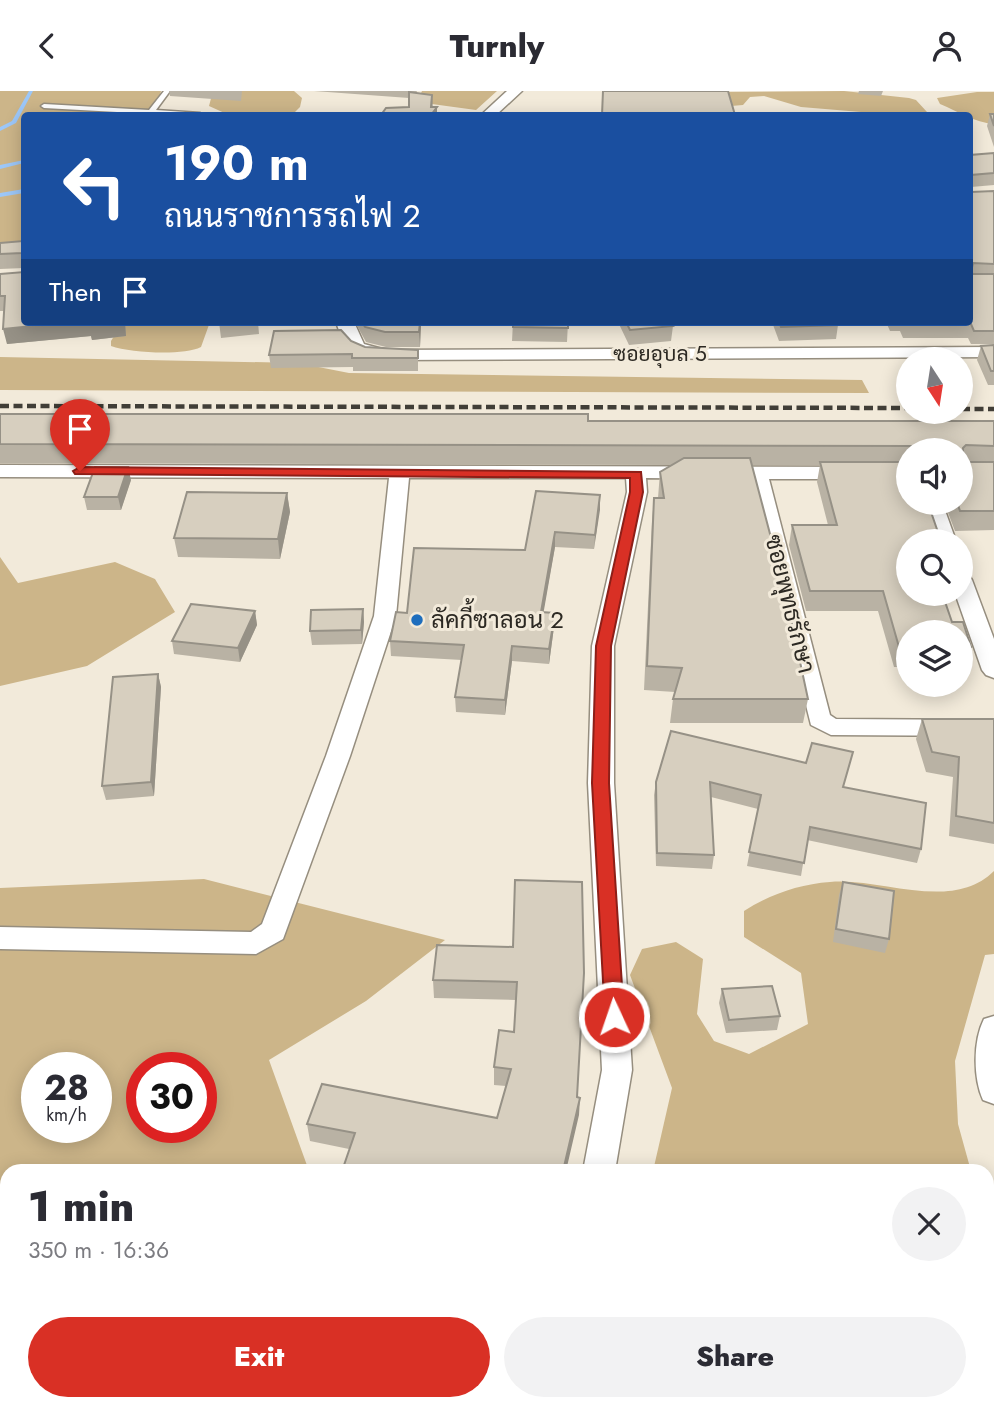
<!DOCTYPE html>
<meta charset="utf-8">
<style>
body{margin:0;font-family:Jost,Sarabun,sans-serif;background:#f2f2f3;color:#2b2b33;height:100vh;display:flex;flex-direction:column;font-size:26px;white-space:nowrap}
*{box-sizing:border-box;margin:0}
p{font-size:23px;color:#7c7c81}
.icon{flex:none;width:38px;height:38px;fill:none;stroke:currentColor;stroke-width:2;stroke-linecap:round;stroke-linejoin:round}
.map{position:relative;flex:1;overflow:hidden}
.sheet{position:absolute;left:0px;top:1073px;width:994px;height:247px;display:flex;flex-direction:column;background:#fff;border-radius:21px 21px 0 0;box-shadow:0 4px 18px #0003}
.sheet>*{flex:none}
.hud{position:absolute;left:21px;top:21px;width:952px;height:214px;border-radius:7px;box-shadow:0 4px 18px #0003;background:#1a4fa0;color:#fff;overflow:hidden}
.needle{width:46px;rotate:168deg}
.buttons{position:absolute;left:896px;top:256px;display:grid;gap:14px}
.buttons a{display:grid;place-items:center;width:77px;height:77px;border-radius:50%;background:#fff;box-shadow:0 4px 18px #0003;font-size:35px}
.speed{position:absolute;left:21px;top:961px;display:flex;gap:14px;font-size:35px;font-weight:700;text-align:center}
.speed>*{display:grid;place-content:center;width:91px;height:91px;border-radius:50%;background:#fff;box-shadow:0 4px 18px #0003;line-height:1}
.speed small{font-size:18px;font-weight:400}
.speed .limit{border:10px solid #d22;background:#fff;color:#111}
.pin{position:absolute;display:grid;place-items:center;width:60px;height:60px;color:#fff;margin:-72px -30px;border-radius:50% 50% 50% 0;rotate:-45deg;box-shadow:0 0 7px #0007}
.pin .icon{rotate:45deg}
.me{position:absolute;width:77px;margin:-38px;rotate:357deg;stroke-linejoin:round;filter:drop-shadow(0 0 5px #0008)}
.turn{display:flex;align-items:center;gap:24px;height:147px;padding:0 28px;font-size:32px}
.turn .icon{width:91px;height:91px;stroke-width:2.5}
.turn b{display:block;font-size:49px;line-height:60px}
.then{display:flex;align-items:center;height:66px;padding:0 28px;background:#0003;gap:14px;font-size:26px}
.round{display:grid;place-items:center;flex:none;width:74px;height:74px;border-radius:37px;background:#f2f2f3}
.summary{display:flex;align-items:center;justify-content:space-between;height:119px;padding:0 28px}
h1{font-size:42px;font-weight:800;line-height:52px}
.button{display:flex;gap:14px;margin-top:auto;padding:14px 28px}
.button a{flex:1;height:80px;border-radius:42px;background:#d93025;color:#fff;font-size:28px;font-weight:800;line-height:80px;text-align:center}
.button a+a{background:#f2f2f3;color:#2b2b33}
header{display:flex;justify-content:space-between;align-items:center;height:91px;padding:0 28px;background:#fff;font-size:32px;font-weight:800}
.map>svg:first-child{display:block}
.green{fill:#ccb589;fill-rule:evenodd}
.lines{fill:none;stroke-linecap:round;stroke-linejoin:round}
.stream{fill:#9cc7f8;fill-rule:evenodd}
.lane-casing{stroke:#968e7f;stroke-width:3}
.street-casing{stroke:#968e7f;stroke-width:3}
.lane{fill:#fff;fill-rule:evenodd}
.street{fill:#fff;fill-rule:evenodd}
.rail{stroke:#413e37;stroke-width:4.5;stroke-dasharray:9 4.5;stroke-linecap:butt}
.wall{fill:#b9b2a4}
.shaded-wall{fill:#969186}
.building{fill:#d7cfbf;stroke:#969186;stroke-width:2}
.route{fill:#d93025;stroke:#8d1f18;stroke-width:2}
.poi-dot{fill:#1e6ebd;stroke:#f2eada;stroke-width:2.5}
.labels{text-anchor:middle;stroke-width:6;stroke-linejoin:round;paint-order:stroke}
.far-street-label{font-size:21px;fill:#2c2923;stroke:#f2eada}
.street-label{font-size:24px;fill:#2c2923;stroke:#f2eada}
.poi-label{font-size:24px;fill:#2c2923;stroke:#f2eada;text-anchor:start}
</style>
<header><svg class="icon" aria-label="back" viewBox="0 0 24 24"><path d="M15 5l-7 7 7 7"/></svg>Turnly<svg class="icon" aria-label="person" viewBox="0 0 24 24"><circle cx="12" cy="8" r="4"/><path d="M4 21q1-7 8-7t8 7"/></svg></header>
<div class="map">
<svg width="994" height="1319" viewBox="0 0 994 1319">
<rect width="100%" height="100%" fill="#f2eada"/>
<!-- green -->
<path class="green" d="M 0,0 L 161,0 L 154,24 L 24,24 L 24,152 L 0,167 Z
M 213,0 L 294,0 L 302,7 L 300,16 L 292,24 L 229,24 L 209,15 Z
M 422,0 L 497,0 L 476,19 L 417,11 Z
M 844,0 L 909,7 L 916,9 L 927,21 L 861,21 L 801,16 L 764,5 L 750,6 L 743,14 L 731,15 L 726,1 Z
M 977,1 L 994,1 L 994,33 C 974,31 959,21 940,13 L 937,7 Z
M 123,231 L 210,231 L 201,256 C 183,265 131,262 111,255 L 111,250 Z
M 0,266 L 298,272 L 349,282 L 862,289 L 869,302 L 0,299 Z
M 0,466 L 18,492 L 115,471 L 155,488 L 175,521 L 87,575 L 0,595 Z
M 994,780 L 994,863 L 985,864 L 955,970 L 958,1033 L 971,1080 L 653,1080 L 672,997 L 630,884 L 642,858 L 676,851 L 703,868 L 697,923 L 714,950 L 749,963 L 808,933 L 801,882 L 744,846 L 744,820 C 769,804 799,793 830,791 C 880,786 952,822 994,780 Z
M 204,788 L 445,849 L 366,910 L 269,969 L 309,1080 L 7,1080 L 7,1312 L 369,1313 L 368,1319 L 0,1319 L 0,797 ZM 37,976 L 96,976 L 96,1036 L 37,1036 ZM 142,976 L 201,976 L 201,1036 L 142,1036 Z
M 718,1313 L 951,1312 L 951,1319 L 718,1319 Z"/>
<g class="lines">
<!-- stream -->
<path class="stream" d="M 29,0 L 33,0 L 16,32 L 0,40 L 0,36 L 12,30 Z
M 24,69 L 24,72 L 0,78 L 0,74 Z
M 24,98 L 24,102 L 0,106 L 0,102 Z"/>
<!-- lane casing -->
<g class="lane-casing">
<path id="lane" d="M 164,0 L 170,0 L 156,19 L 200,22 L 203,24 L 172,24 L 44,17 L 41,15 L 44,13 L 149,19 Z"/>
</g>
<!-- street casing -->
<g class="street-casing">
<path id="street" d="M 507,0 L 522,0 L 496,24 L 481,24 Z
M 336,231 L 354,231 L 364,253 L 386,259 L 994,256 L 994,266 L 386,269 C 355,267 346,261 336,231 Z
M 0,374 L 908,376 L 908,388 L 769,388 L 830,624 L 836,628 L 994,629 L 994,645 L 831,644 L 811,634 L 749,388 L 646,387 L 647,401 L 614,555 L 614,692 L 632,979 L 615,1080 L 583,1080 L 602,979 L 588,692 L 592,555 L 627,401 L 626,387 L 409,387 L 396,525 L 350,665 L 283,848 L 256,863 L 0,858 L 0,836 L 251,841 L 262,833 L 326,665 L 374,525 L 389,387 L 0,386 Z
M 922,411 L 942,411 L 956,450 L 935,450 Z
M 961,482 L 969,484 L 972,489 L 994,548 L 994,587 L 986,584 L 982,579 L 955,502 L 961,502 Z
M 994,925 L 994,1013 L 983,1009 C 973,987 973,950 984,928 Z
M 538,1312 L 574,1312 L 573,1319 L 537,1319 Z"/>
</g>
<!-- lane -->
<use href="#lane" class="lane"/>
<!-- street -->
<use href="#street" class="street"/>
<!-- rail -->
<path class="rail" d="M 0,315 L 908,317
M 961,318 L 994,318"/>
</g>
<!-- wall -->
<path class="wall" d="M 169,0 L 242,0 L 241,10 L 170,5 Z
M 314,0 L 417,0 L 416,2 L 432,4 L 432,16 L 437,16 L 437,24 L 381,24 L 409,16 L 409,7 Z
M 859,0 L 883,0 L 881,5 L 858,3 Z
M 990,23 L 994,23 L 994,56 L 987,35 Z
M 994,62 L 994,94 L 971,96 L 971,101 L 994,100 L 994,253 L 971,253 L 968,247 L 903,247 L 900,240 L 890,240 L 886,231 L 970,231 L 970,64 Z
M 23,150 L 24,155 L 24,177 L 0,178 L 0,152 Z
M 0,183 L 24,231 L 125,231 L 126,245 L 92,249 L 91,245 L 7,253 L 4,220 L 0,220 Z
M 219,231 L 258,231 L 259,243 L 221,247 Z
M 355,231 L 421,231 L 420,256 L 386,256 L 366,251 Z
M 513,231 L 568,231 L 567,251 L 512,250 Z
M 618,231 L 670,231 L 673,235 L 671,250 L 629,254 Z
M 772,231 L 837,231 L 838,234 L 836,248 L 779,250 Z
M 351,250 L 365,256 L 418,259 L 418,280 L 353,280 L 353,276 L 271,277 L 269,264 Z
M 994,254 L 994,294 L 988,294 L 977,269 L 981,255 Z
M 0,323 L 588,323 L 588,330 L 994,330 L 994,439 L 955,440 L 944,411 L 961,411 L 961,359 L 908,359 L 908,411 L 931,411 L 934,420 L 932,426 L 941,450 L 908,450 L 908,502 L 942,502 L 952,531 L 963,531 L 971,556 L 965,576 L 961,576 L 961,541 L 908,541 L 908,576 L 894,576 L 878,520 L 806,520 L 789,454 L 792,434 L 828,434 L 817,391 L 820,374 L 752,374 L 784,496 L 808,608 L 803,632 L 670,632 L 673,608 L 675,601 L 644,599 L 652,430 L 654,407 L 658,407 L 660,381 L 672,374 L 0,372 Z
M 131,389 L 121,419 L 87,419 L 84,406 Z
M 287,402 L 290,421 L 280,468 L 178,466 L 174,447 Z
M 600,404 L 594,458 L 555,456 L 543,521 L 554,536 L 549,573 L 512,570 L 505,624 L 456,621 L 455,606 L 462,569 L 391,565 L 390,550 L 407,522 L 525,459 Z
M 363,518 L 364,531 L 362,553 L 312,554 L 310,540 Z
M 255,520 L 257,534 L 240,571 L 174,563 L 172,550 Z
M 158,583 L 161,596 L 154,705 L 106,709 L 102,695 Z
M 922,628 L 994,628 L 994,753 L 949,745 L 953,686 L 926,681 L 916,648 Z
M 671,640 L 844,696 L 921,758 L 917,772 L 807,749 L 801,785 L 747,775 L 758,718 L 711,706 L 714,764 L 712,778 L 656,775 L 654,704 L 656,691 Z
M 843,791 L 889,848 L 885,862 L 833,851 L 839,804 Z
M 513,856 L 577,1006 L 579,1024 L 349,1058 L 310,1050 L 307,1033 L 497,1027 L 506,995 L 494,994 L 494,976 L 514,941 L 516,909 L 434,907 L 433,889 Z
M 722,898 L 780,925 L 777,939 L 726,942 L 719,912 Z"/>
<!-- shaded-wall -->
<path class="shaded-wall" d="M 432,4 L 433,23 L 437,16 L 437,24 L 431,24 Z
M 23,150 L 24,155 L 24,170 L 22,162 Z
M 73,231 L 125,231 L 126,245 L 92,249 L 91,245 L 7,253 L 3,238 Z
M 420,231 L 421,231 L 420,256 L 419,241 Z
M 128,376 L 131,389 L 121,419 L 118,406 Z
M 287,402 L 290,421 L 280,468 L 278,448 Z
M 600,404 L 600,419 L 594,458 L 595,444 Z
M 555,441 L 555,456 L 541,536 L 541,521 Z
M 363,518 L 364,531 L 362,553 L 361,539 Z
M 255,520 L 257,534 L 240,571 L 238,557 Z
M 555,522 L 554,536 L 549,573 L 549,558 Z
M 512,555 L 512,570 L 505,624 L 505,609 Z
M 158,583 L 161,596 L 154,705 L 151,691 Z
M 580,1007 L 579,1024 L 566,1080 L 563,1080 Z
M 500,1312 L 504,1312 L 503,1319 L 498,1319 Z"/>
<!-- building -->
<path class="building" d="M 603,0 L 728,0 L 735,24 L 602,24 Z
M 409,1 L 432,4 L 431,16 L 437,16 L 431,24 L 381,24 L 386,17 L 409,16 Z
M 990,23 L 994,23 L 994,35 Z
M 994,62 L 994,82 L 971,84 L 971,101 L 994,100 L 994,173 L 973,172 L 971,181 L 973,183 L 994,183 L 994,240 L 974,240 L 971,233 L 906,233 L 905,231 L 970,231 L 970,64 Z
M 23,150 L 22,162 L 0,163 L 0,152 Z
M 24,181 L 24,231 L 73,231 L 3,238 L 5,205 L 0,205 L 0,183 Z
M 89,231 L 112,231 L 89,233 Z
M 362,231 L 420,231 L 419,241 L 385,241 L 365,236 Z
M 513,231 L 568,231 L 568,237 L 513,236 Z
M 626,231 L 670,231 L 673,235 L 630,239 Z
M 779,231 L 837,231 L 838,234 L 781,236 Z
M 341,239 L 351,250 L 365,256 L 418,259 L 418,267 L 352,267 L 352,263 L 269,264 L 274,240 Z
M 994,254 L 994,280 L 991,280 L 981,255 Z
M 0,323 L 588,323 L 588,330 L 994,330 L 994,355 L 966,354 L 963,357 L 963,369 L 966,371 L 994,371 L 994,420 L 960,420 L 957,411 L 961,411 L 961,359 L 915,359 L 914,355 L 0,353 Z
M 684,367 L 750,367 L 784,496 L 808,608 L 673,608 L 682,577 L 647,575 L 654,407 L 664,407 L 660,381 Z
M 820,371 L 908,371 L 908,411 L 931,411 L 934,420 L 931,421 L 941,450 L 908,450 L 908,502 L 942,502 L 952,531 L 963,531 L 971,556 L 961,556 L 961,541 L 908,541 L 908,556 L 899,556 L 883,500 L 810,500 L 792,434 L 837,434 Z
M 95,376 L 128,376 L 118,406 L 84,406 Z
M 536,400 L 600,404 L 595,444 L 555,441 L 541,521 L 555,522 L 549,558 L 512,555 L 505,609 L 455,606 L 464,554 L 390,550 L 396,521 L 407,522 L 414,457 L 525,459 Z
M 187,401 L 287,402 L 278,448 L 174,447 Z
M 191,513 L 255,520 L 238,557 L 172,550 Z
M 363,518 L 361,539 L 310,540 L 311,519 Z
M 158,583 L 151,691 L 102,695 L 113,586 Z
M 922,628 L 994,628 L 994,732 L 956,725 L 959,666 L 932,661 Z
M 671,640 L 806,672 L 812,652 L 853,661 L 843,696 L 926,712 L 921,758 L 810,736 L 804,772 L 749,761 L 761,704 L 710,691 L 714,764 L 657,762 L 656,691 Z
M 515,789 L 582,791 L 584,882 L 577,1006 L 580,1007 L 563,1080 L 342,1080 L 355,1042 L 307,1033 L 322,993 L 497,1027 L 511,978 L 494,976 L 499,939 L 514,941 L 517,891 L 433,889 L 437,854 L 513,856 Z
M 843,791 L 894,800 L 889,848 L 836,838 Z
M 772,895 L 780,925 L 729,929 L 722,898 Z
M 395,1312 L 500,1312 L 498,1319 L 394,1319 Z"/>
<!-- route -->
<path class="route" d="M 80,376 L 641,381 L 643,401 L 611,555 L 609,692 L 624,926 L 621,932 L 614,934 L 608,932 L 605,926 L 592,692 L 596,555 L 630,401 L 630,387 L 75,383 L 73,380 Z"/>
<!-- markers -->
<circle class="poi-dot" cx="417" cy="529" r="7"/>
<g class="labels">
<!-- far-street labels -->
<g class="far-street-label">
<text x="660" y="270">ซอยอุบล 5</text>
</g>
<!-- street labels -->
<g class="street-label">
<text transform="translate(790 513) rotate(76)" y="8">ซอยพุทธรักษา</text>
</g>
<!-- poi labels -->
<g class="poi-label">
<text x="431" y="537">ลัคกี้ซาลอน 2</text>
</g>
</g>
</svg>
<div class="buttons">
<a><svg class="needle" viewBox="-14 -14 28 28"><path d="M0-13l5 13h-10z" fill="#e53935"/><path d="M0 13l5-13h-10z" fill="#7c7c81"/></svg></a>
<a><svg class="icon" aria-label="sound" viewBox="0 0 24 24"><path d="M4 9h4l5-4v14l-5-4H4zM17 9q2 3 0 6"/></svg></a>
<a><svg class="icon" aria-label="search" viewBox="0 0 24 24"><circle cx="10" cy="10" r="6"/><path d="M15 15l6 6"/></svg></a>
<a><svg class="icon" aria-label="layers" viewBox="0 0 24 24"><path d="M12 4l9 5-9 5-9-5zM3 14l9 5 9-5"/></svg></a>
</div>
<div class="speed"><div>28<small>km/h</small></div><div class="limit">30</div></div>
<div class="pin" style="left:80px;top:380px;background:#d93025"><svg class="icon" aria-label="arrive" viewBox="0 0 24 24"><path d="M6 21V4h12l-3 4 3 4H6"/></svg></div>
<svg class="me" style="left:614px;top:926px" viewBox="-20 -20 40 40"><circle r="17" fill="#d93025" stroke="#fff" stroke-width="3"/><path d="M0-11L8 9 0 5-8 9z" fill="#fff"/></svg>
<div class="hud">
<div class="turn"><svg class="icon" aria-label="left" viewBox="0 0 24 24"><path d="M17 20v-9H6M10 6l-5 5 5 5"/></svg><div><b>190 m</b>ถนนราชการรถไฟ 2</div></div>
<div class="then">Then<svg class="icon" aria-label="arrive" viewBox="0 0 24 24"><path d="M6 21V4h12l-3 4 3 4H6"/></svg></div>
</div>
<section class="sheet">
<div class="summary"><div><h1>1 min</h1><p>350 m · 16:36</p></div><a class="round"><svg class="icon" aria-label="close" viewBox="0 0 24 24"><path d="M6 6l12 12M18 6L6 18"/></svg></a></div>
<div class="button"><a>Exit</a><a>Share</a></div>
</section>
</div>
